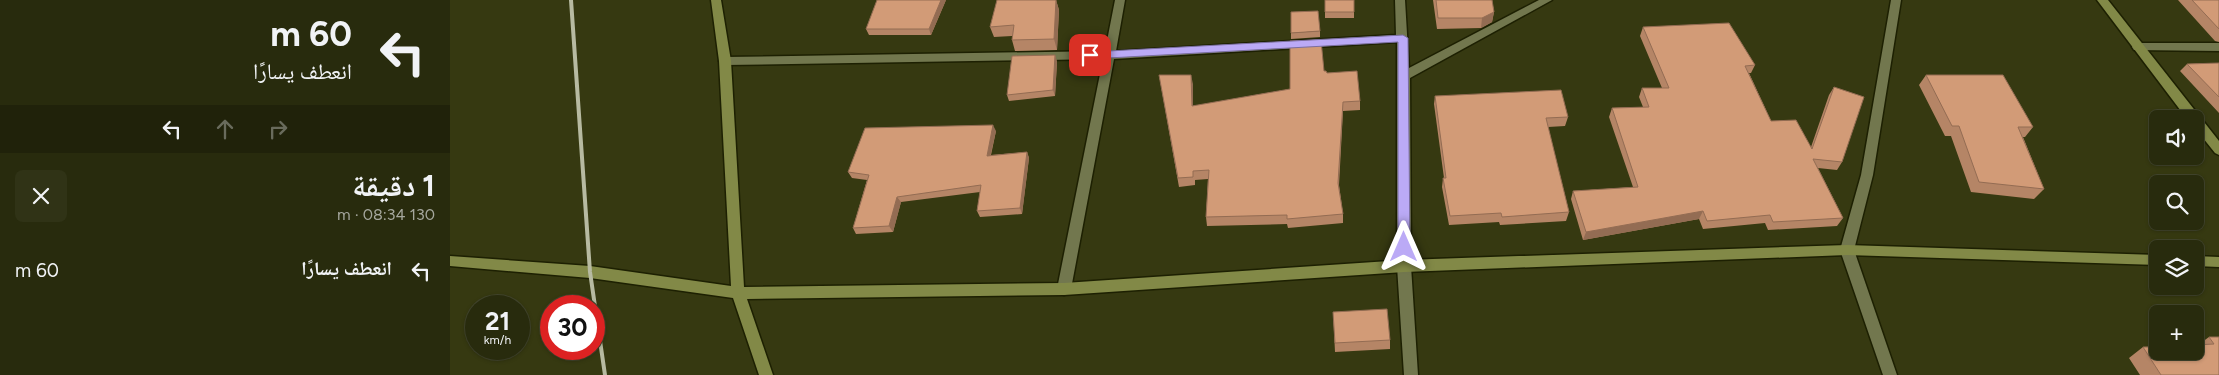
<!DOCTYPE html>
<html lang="ar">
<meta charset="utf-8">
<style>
body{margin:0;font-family:Figtree,"Noto Naskh Arabic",sans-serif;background:#303316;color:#f1f3f6;direction:rtl;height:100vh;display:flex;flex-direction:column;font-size:19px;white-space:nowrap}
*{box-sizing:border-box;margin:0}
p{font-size:16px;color:#a5a79d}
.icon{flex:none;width:28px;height:28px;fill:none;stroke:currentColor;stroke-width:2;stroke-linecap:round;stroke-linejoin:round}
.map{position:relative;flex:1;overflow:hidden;direction:ltr}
.panel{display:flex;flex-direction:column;background:#282b0d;width:450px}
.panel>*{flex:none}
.guide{background:#282b0d;color:#f1f3f6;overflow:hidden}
.fabs{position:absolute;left:1699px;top:110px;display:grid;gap:10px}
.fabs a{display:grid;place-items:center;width:55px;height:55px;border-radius:8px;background:#282b0d;box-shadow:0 1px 4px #0004,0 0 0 1px #44472e;font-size:25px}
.speed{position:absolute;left:15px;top:295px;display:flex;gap:10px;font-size:25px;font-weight:700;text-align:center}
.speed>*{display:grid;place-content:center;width:65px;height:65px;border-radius:50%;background:#282b0d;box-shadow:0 1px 4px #0004,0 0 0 1px #44472e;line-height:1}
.speed small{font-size:12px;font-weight:400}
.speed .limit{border:8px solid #d22;background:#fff;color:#111}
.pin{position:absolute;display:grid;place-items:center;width:42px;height:42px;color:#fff;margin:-21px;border-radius:10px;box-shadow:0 2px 8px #0006}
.me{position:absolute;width:55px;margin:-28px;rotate:0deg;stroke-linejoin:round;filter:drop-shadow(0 0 4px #0008)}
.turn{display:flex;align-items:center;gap:18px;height:105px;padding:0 15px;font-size:22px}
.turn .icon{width:65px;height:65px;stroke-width:2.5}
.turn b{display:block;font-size:35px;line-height:42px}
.lanes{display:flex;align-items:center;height:48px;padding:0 15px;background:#0003;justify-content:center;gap:25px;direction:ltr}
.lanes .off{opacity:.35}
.round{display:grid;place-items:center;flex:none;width:52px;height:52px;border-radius:8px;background:#303316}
.overview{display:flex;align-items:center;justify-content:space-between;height:85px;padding:0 15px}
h1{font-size:30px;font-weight:700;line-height:38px}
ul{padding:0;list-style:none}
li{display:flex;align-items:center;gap:15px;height:65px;padding:0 15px}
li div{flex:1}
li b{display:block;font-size:19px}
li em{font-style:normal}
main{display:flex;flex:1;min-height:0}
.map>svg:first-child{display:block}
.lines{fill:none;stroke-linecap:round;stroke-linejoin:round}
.street-casing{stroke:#1d2002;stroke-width:3}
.secondary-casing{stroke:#1d2002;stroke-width:3}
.street{fill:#72774e;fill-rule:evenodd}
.secondary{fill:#828947;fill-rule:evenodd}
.rail{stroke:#b7baa1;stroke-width:4}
.wall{fill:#b58566}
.shaded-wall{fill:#936c53}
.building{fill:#d29b77;stroke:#936c53}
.route{fill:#bbaaf6;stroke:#7a6ea0}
</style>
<main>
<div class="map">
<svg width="1769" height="375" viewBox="0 0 1769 375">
<rect width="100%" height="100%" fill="#363911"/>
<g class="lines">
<!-- street casing -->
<g class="street-casing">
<path id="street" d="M 665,0 L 675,0 L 666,51 L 946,35 L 945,0 L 955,0 L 959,68 L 1089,0 L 1102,0 L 960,78 L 961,266 L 968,375 L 954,375 L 947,266 L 947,42 L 664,59 L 621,289 L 619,293 L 614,295 L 609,293 L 607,289 L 653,59 L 275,65 L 269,61 L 275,57 L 655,51 Z
M 1441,0 L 1451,0 L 1423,175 L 1404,250 L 1447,375 L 1433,375 L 1390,250 L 1411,175 Z
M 1688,43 L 1769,43 L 1769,51 L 1684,50 L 1682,47 L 1684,44 Z"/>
</g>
<!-- secondary casing -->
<g class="secondary-casing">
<path id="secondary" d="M 261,0 L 271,0 L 281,61 L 294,287 L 614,283 L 954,260 L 1397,245 L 1708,255 L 1708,265 L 1397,255 L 954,272 L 614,295 L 297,299 L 323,375 L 309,375 L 283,298 L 140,278 L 0,266 L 0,256 L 140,266 L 281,286 L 269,61 Z
M 1647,0 L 1658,0 L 1769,141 L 1769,155 L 1765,153 L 1745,128 L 1745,119 L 1737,119 Z
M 1745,256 L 1769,257 L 1769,267 L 1745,266 Z"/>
</g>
<!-- street -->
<use href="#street" class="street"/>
<!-- secondary -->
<use href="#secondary" class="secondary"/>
<!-- rail -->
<path class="rail" d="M 121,0 L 140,272 L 155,375"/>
</g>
<!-- wall -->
<path class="wall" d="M 496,0 L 481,35 L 419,35 L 416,29 Z
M 606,0 L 609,10 L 607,50 L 565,51 L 562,40 L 562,36 L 544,37 L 540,27 Z
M 875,0 L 904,0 L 904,18 L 875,18 Z
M 983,0 L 1042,0 L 1044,12 L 1042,22 L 1031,28 L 987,29 Z
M 1728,0 L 1769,0 L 1769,42 L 1765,41 Z
M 1193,27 L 1305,65 L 1301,73 L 1299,73 L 1321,121 L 1361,147 L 1379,95 L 1384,87 L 1392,162 L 1387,170 L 1368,168 L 1393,218 L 1387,226 L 1318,230 L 1315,223 L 1253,229 L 1249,219 L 1133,240 L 1121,199 L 1123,191 L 1183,187 L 1159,117 L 1162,108 L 1193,107 L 1189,97 L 1192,88 L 1212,88 L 1190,36 Z
M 870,31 L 870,37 L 841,39 L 841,33 Z
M 605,55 L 607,62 L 605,96 L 559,101 L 557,95 Z
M 1769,63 L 1769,113 L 1730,71 L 1737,64 Z
M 874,71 L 910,101 L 910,110 L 893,111 L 889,185 L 893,214 L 893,223 L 838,228 L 837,224 L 757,226 L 756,217 L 758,179 L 745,180 L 745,185 L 729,187 L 709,75 L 743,84 L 743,106 L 840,89 Z
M 1476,75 L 1583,127 L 1575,137 L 1573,137 L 1594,189 L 1584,199 L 1521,192 L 1501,136 L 1495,136 L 1469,85 Z
M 985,96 L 1118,117 L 1115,126 L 1098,127 L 1119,212 L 1116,221 L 1050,225 L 1049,222 L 999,225 L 992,187 L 993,178 L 994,178 L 984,104 Z
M 546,131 L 541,155 L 577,152 L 579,158 L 572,214 L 530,217 L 527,211 L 530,192 L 451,202 L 443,232 L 406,234 L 403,228 L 417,180 L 402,178 L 398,172 Z
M 883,312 L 940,340 L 940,349 L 885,352 Z
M 1759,337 L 1769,337 L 1769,375 L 1690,375 L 1679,358 L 1693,347 L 1748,345 Z"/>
<!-- shaded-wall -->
<path class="shaded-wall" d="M 491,0 L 496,0 L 481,35 L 479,29 Z
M 606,0 L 609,10 L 607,50 L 604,39 Z
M 1044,12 L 1042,22 L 1031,28 L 1032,18 Z
M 605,55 L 607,62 L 605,96 L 603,90 Z
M 741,75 L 743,84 L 743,115 L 742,106 Z
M 543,125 L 546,131 L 539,162 L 537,156 Z
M 577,152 L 579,158 L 572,214 L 570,208 Z
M 447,197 L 451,202 L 443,232 L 439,226 Z
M 1253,211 L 1249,219 L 1133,240 L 1136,232 Z"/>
<!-- building -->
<path class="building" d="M 427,0 L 491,0 L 479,29 L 416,29 Z
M 547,0 L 606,0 L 604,39 L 562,40 L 564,25 L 540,27 Z
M 875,0 L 904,0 L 904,12 L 875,12 Z
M 986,0 L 1042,0 L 1044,12 L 1032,18 L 988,18 Z
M 1742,0 L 1769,0 L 1769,29 Z
M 868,11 L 870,31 L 841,33 L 841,12 Z
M 1279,23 L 1305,65 L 1295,66 L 1321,121 L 1346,120 L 1362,149 L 1384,87 L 1414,97 L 1392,162 L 1363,159 L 1393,218 L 1323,222 L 1320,215 L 1257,221 L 1253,211 L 1136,232 L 1123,191 L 1188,187 L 1162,108 L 1199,107 L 1192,88 L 1219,88 L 1193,27 Z
M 871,40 L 874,71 L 876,71 L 877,73 L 907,71 L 910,101 L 893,102 L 888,183 L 893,214 L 837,219 L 837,215 L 756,217 L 759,170 L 743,171 L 743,177 L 728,178 L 709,75 L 741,75 L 742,106 L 840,89 L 840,41 Z
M 605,55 L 603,90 L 557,95 L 562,56 Z
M 1769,63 L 1769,97 L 1737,64 Z
M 1476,75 L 1553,75 L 1583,127 L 1568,127 L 1594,189 L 1529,182 L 1509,126 L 1502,126 Z
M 1111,90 L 1118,117 L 1096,118 L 1119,212 L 1052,217 L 1051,213 L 1000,216 L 993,178 L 996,178 L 985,96 Z
M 543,125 L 537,156 L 577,152 L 570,208 L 527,211 L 531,185 L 447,197 L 439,226 L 403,228 L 419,175 L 398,172 L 415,128 Z
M 937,309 L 940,340 L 885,343 L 883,312 Z
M 1759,337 L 1769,337 L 1769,375 L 1711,375 L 1693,347 L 1708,347 L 1708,351 L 1745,351 L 1745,345 L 1764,344 Z"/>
<!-- route -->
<path class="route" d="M 953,35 L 958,38 L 960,247 L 958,251 L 950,251 L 948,247 L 948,42 L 640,59 L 635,55 L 640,52 Z"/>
</svg>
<div class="fabs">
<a><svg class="icon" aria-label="sound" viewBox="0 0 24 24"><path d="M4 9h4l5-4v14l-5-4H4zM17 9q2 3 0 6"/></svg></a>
<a><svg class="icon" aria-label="search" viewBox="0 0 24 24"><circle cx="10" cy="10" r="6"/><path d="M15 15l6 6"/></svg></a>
<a><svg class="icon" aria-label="layers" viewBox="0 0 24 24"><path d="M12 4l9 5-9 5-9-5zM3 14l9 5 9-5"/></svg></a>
<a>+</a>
</div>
<div class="speed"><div>21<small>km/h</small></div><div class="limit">30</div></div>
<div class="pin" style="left:640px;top:55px;background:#d93025"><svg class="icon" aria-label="arrive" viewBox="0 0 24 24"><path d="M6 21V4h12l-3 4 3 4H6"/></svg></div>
<svg class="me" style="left:954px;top:247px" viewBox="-20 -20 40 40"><path d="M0-17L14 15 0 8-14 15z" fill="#bbaaf6" stroke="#fff" stroke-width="4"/></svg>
</div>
<section class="panel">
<div class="guide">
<div class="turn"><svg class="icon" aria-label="left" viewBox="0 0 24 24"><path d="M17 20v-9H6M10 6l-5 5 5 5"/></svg><div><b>60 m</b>انعطف يسارًا</div></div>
<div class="lanes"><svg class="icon" aria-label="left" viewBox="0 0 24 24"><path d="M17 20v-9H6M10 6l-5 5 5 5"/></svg><svg class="icon off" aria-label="ahead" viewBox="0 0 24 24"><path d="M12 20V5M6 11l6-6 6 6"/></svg><svg class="icon off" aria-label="right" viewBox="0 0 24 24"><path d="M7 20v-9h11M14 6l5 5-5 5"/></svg></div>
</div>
<div class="overview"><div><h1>1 دقيقة</h1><p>130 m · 08:34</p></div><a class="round"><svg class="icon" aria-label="close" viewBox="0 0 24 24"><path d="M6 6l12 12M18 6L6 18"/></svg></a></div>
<ul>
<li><svg class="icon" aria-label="left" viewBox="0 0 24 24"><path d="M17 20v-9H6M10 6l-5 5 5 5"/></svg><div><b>انعطف يسارًا</b></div><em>60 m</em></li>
</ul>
</section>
</main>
